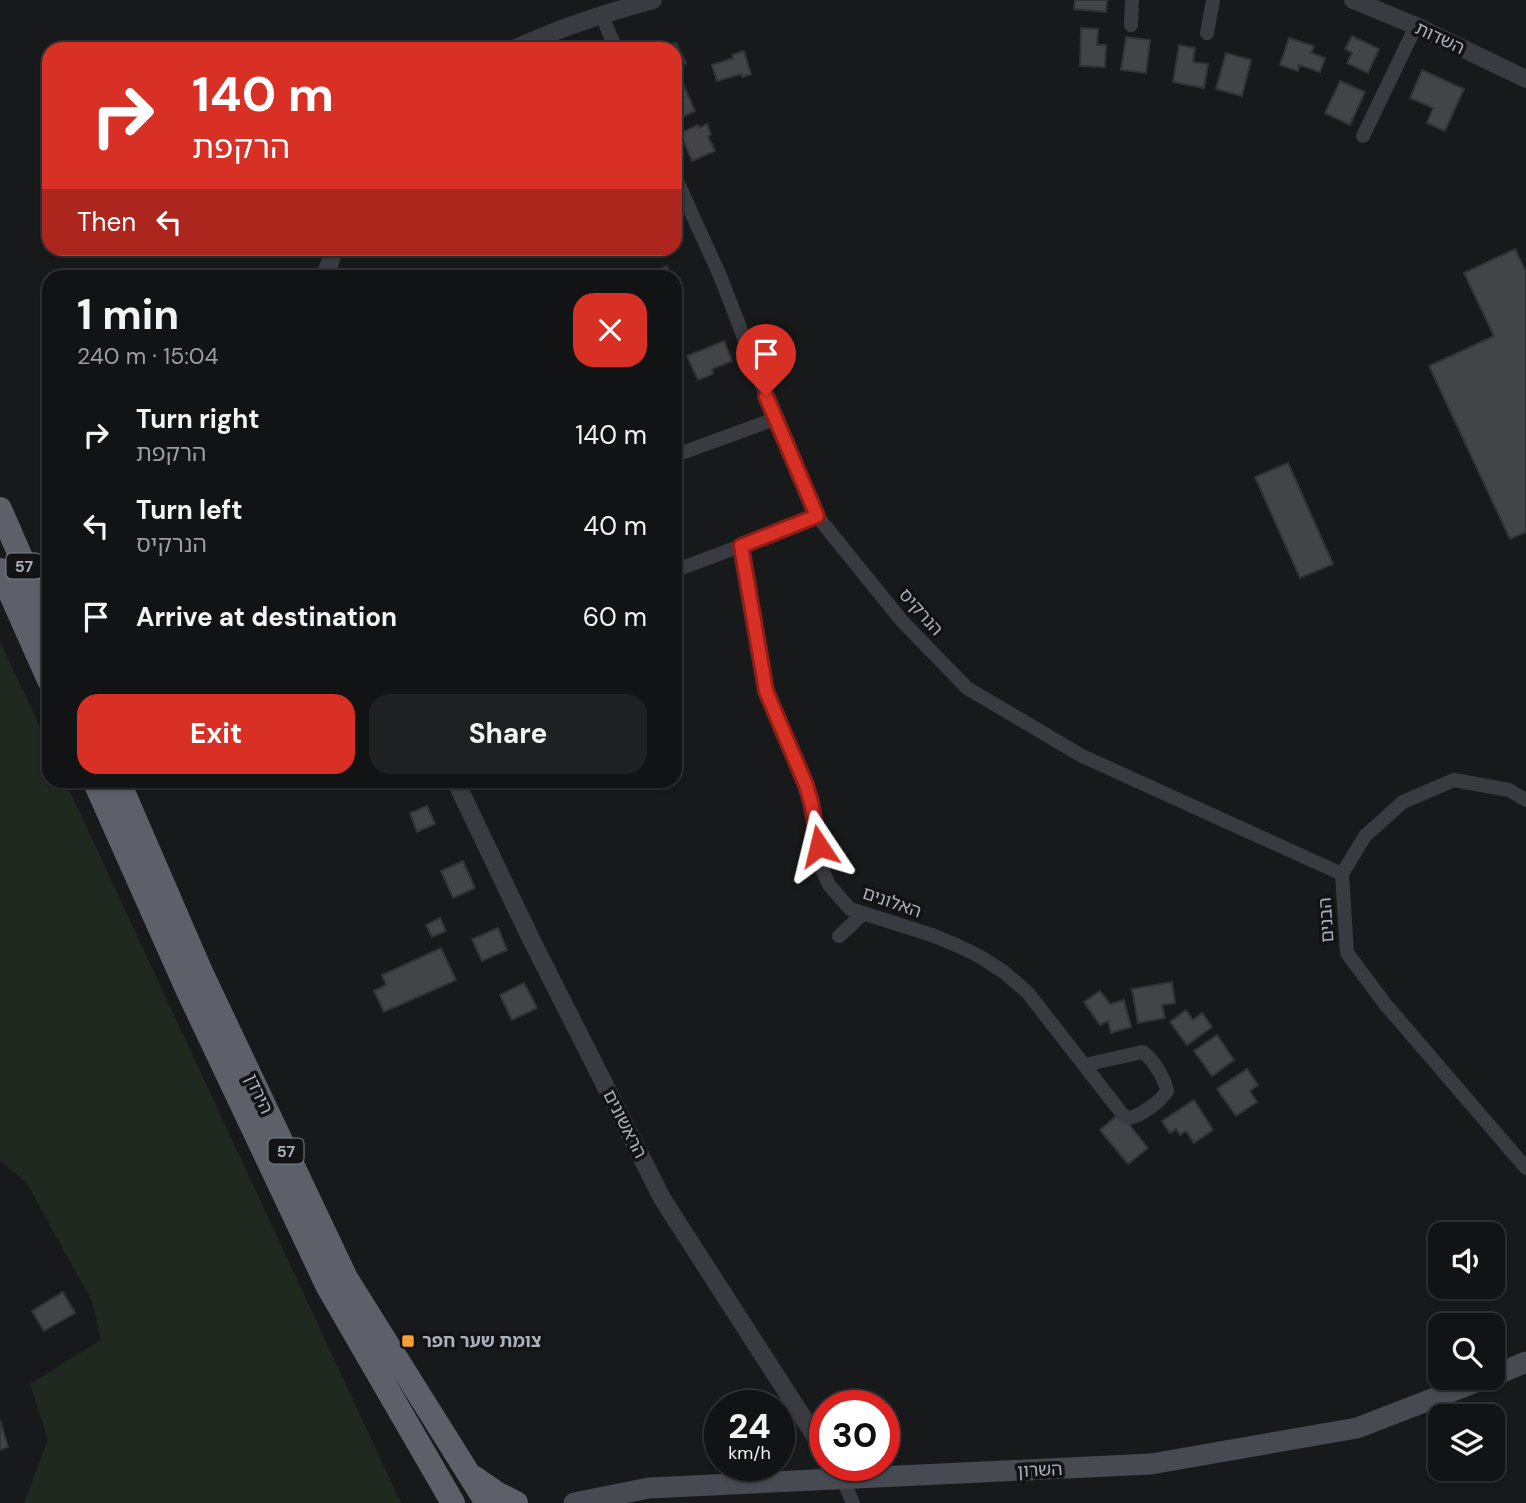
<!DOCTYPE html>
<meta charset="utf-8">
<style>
body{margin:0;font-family:"DM Sans","Noto Sans Hebrew",sans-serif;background:#1f2022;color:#f1f3f6;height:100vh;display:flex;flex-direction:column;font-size:26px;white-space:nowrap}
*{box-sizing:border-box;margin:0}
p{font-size:23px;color:#9c9ea0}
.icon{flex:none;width:38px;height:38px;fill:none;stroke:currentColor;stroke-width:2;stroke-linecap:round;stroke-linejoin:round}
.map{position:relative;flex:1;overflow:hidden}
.details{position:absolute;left:42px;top:270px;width:640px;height:518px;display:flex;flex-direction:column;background:#121314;border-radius:21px;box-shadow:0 2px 5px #0004,0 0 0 2px #313234}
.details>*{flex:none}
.banner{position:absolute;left:42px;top:42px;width:640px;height:214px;border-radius:21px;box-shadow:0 2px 5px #0004,0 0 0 2px #313234;background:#d93025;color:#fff;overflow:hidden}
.tools{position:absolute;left:1428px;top:1222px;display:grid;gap:14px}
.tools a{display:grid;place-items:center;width:77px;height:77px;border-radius:14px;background:#121314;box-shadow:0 2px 5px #0004,0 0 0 2px #313234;font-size:35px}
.speed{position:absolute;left:704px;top:1390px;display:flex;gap:14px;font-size:35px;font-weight:700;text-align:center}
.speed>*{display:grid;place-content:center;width:91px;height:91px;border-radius:50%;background:#121314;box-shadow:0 2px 5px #0004,0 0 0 2px #313234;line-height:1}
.speed small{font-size:18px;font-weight:400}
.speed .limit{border:10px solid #d22;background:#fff;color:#111}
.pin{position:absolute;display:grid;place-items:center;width:60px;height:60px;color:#fff;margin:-72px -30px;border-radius:50% 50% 50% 0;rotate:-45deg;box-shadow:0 0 7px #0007}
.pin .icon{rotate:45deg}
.me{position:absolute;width:77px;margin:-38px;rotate:350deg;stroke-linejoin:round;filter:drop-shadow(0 0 5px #0008)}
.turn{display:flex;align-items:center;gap:24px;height:147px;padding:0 35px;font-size:32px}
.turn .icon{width:91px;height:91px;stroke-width:2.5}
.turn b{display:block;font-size:49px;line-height:60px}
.then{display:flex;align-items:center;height:66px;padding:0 35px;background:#0003;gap:14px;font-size:26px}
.round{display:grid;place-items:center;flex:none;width:74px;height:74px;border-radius:21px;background:#1f2022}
.overview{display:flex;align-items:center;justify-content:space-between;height:119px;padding:0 35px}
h1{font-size:42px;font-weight:700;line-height:52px}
.primary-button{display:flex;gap:14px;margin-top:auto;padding:14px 35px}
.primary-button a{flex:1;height:80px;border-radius:21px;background:#d93025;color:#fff;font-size:28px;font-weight:700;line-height:80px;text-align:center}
.primary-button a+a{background:#1f2022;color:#f1f3f6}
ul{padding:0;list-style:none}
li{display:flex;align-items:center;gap:21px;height:91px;padding:0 35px}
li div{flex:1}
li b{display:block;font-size:26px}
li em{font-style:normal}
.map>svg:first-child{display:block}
.green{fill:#202920}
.building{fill:#424448;stroke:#323337;stroke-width:2}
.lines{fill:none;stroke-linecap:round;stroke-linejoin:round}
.minor{stroke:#393b40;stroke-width:14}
.tertiary{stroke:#393b40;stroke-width:18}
.secondary{stroke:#474a50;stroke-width:21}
.trunk{stroke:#5d6068;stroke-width:24}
.route-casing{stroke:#8d1f18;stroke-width:18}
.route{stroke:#d93025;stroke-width:12}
.poi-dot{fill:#f9a032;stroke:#131316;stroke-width:2.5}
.labels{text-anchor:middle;stroke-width:7;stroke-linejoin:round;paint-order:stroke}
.shield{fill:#131316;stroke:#7d828a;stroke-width:2}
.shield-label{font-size:16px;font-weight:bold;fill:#aab1bb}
.street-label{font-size:18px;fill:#aab1bb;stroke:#131316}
.poi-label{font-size:18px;font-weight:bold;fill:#aab1bb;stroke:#131316;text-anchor:start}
</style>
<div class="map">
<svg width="1526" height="1503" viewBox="0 0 1526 1503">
<rect width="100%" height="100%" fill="#18191b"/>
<!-- green -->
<path class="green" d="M 0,642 L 49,746 L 49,780 L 65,781 L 401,1503 L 24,1503 L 48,1440 L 30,1384 L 101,1340 L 93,1303 L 26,1182 L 0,1161 Z"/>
<!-- building -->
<path class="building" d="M 1075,0 L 1107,0 L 1106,12 L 1074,9 Z
M 1081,28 L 1098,29 L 1097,45 L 1106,45 L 1105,67 L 1080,66 Z
M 1352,36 L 1379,49 L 1368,73 L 1347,63 L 1352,53 L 1345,49 Z
M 1126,37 L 1150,40 L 1146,73 L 1121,70 Z
M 1289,38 L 1314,46 L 1311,53 L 1325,58 L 1320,72 L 1299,65 L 1298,71 L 1280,65 Z
M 663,42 L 666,48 L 676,43 L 686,63 L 676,68 L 676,49 L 648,49 Z
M 1179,45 L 1195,48 L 1193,62 L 1208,64 L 1204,88 L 1173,82 Z
M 744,51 L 751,74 L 742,77 L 741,74 L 717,81 L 712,65 L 733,58 L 732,55 Z
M 1226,53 L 1251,60 L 1242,96 L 1216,89 Z
M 1422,70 L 1464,89 L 1445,131 L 1427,123 L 1433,108 L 1410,98 Z
M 1340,81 L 1365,92 L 1350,125 L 1325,113 Z
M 683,84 L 695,111 L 676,120 L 676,88 Z
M 707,124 L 711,134 L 708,136 L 715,151 L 692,161 L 680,133 L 698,125 L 699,128 Z
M 1515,249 L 1526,272 L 1526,532 L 1510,539 L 1429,366 L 1494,336 L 1464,273 Z
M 667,266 L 670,276 L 675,274 L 681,288 L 676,290 L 676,276 L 644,276 Z
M 724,341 L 732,361 L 712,369 L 713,374 L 698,380 L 687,356 Z
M 1288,463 L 1333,564 L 1300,578 L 1255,477 Z
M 427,806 L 435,824 L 417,832 L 410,813 Z
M 463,861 L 475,888 L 453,898 L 441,871 Z
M 440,918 L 446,931 L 432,937 L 426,925 Z
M 498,928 L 507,950 L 482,961 L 472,939 Z
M 441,948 L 456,980 L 384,1012 L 374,991 L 386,985 L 382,975 Z
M 1172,982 L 1175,1003 L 1162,1005 L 1165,1018 L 1138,1023 L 1132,989 Z
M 524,983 L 537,1008 L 512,1020 L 500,995 Z
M 1100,991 L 1110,1004 L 1124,1000 L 1131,1027 L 1111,1033 L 1108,1021 L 1100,1025 L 1084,1002 Z
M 1186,1010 L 1193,1020 L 1202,1013 L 1212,1027 L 1187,1045 L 1170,1022 Z
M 1217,1035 L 1234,1060 L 1212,1076 L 1194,1051 Z
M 1247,1069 L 1258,1085 L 1250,1091 L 1257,1102 L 1236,1116 L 1217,1089 Z
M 1194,1100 L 1213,1130 L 1194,1143 L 1186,1131 L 1180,1135 L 1176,1129 L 1170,1133 L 1162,1121 Z
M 1120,1113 L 1148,1148 L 1128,1164 L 1100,1130 Z
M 63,1292 L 75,1313 L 44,1331 L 32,1311 Z
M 0,1420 L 8,1447 L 0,1450 Z"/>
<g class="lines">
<!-- minor -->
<path class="minor" d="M 601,14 L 616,49
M 1131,25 L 1132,0
M 1207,33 L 1213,0
M 1363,136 L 1416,26
M 676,179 L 721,278 L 775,419 L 817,516 L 902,621 L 967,688 L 1082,756 L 1342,874
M 676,455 L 775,419
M 741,546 L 766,691 L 775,715 L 797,762 L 811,801 L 823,871 L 829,885 L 850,909 L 932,935 L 956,945 L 979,956 L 1004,972 L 1028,993 L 1123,1115 L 1129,1118 C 1142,1115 1160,1102 1167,1091 C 1164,1077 1154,1061 1143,1052 L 1084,1065
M 676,570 L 741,546 L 817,516
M 1526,800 L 1509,790 L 1454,780 L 1403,802 L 1365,836 L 1342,874 L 1347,953 L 1386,1005 L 1526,1168
M 839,936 L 863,914
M 843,1480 L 853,1503"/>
<!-- tertiary -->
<path class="tertiary" d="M 1353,0 L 1416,26 L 1526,79
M 514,49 C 559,28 605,13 653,0
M 325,276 L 335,248
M 455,780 L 531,939 L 663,1200 L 824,1450"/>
<!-- secondary -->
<path class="secondary" d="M 1493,1376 L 1526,1362
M 574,1503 L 649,1488 L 1151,1464 L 1357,1428 L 1489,1377"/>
<!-- trunk -->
<path class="trunk" d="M 0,509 L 49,622
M 0,570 L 49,680
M 94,780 L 188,991 L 328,1287 L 453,1503
M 118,780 L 201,972 L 346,1278 L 487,1503
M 475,1478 L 498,1494 L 516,1503"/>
</g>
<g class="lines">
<!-- route casing -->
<g class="route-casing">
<path id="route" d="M 766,396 L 817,516 L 741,546 L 766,691 L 806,785 L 811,802 L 819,846"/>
</g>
<!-- route -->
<use href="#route" class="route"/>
</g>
<!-- markers -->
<rect class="poi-dot" x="401" y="1334" width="14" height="14" rx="3.5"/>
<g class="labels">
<!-- shield labels -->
<g class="shield">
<rect x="6.5" y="553.5" width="35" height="25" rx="5"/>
<rect x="268.5" y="1138.5" width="35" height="25" rx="5"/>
</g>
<g class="shield-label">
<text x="24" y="572">57</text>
<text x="286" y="1157">57</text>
</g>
<!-- street labels -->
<g class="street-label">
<text transform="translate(1440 38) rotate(25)" y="6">השדות</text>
<text transform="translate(921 612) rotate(48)" y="6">הנרקיס</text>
<text transform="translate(892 902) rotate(19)" y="6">האלונים</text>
<text transform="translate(1326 920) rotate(-94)" y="6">הבנים</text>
<text transform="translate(259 1094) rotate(65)" y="6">הירדן</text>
<text transform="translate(625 1124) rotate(63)" y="6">הראשונים</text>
<text transform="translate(1040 1470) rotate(-3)" y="6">השרון</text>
</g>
<!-- poi labels -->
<g class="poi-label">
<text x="422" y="1347">צומת שער חפר</text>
</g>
</g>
</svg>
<div class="tools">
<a><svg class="icon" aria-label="sound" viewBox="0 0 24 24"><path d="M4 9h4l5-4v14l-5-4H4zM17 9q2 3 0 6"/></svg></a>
<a><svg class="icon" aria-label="search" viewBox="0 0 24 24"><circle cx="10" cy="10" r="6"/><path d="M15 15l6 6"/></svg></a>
<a><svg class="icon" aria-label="layers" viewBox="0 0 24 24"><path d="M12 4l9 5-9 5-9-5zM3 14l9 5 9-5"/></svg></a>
</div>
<div class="speed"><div>24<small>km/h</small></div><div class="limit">30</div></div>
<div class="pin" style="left:766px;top:396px;background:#d93025"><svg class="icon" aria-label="arrive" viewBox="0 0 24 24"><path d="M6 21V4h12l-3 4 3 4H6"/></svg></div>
<svg class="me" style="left:819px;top:846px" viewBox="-20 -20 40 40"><path d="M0-17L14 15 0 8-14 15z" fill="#d93025" stroke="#fff" stroke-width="4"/></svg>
<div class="banner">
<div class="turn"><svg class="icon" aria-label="right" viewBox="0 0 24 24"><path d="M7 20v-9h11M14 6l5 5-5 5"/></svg><div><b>140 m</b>הרקפת</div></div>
<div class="then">Then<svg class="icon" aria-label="left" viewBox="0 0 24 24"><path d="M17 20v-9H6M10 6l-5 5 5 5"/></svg></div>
</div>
<section class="details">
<div class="overview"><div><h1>1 min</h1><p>240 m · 15:04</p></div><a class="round" style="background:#d93025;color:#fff"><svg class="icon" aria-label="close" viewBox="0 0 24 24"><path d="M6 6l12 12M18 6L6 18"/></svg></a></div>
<ul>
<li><svg class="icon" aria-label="right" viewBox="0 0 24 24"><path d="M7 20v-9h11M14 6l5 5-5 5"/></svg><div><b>Turn right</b><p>הרקפת</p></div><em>140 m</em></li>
<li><svg class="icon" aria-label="left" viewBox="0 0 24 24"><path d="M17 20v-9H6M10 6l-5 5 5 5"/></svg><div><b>Turn left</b><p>הנרקיס</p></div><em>40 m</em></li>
<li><svg class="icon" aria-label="arrive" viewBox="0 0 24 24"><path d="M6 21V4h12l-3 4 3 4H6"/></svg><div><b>Arrive at destination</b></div><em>60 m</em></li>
</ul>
<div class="primary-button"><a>Exit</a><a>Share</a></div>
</section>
</div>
